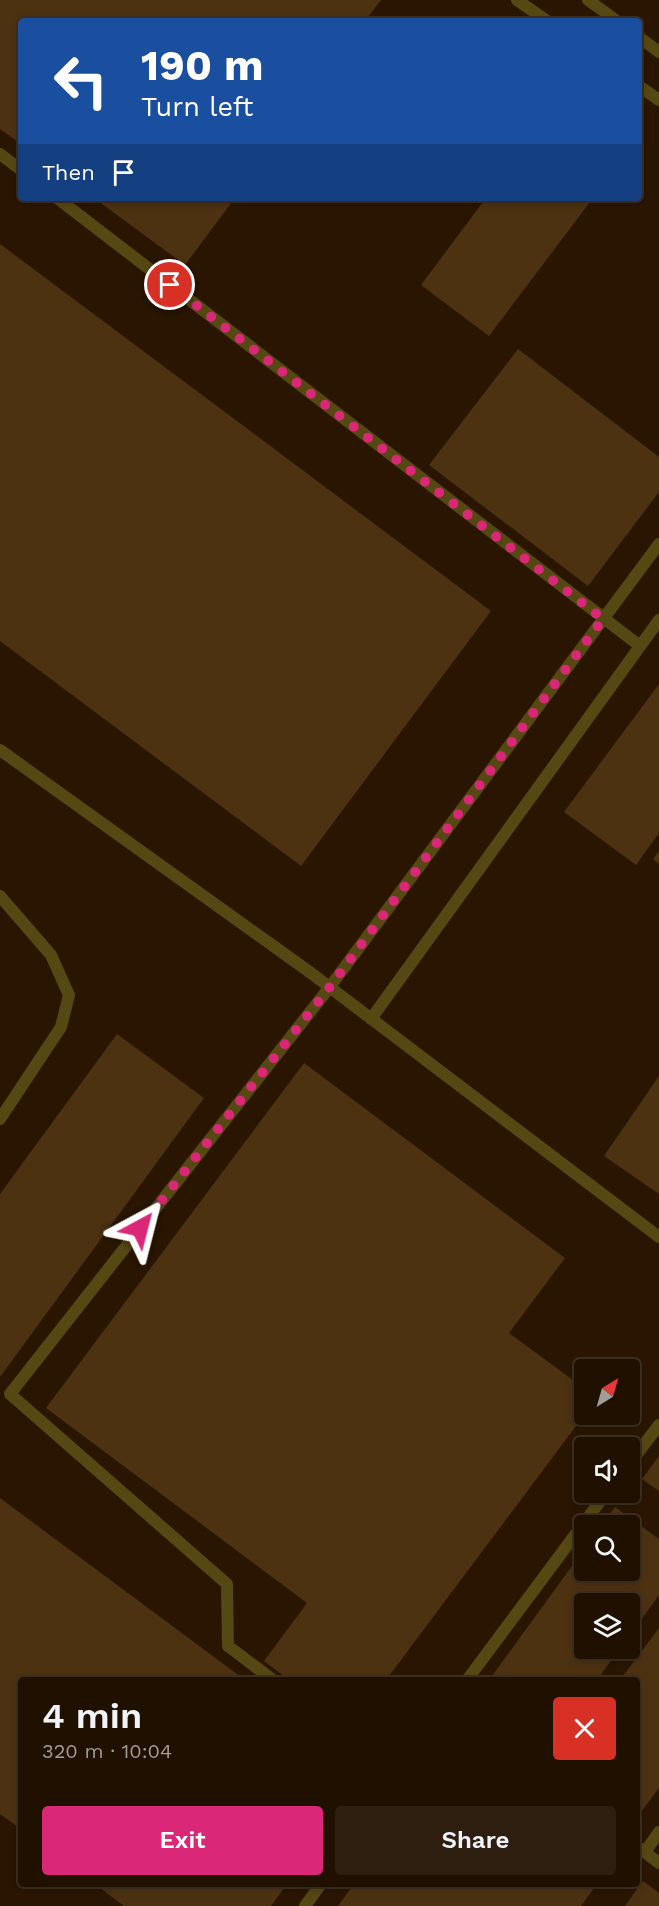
<!DOCTYPE html>
<meta charset="utf-8">
<style>
body{margin:0;font-family:"Work Sans",sans-serif;background:#2d1e0f;color:#f1f3f6;height:100vh;display:flex;flex-direction:column;font-size:22px;white-space:nowrap}
*{box-sizing:border-box;margin:0}
p{font-size:20px;color:#a29d99}
.icon{flex:none;width:33px;height:33px;fill:none;stroke:currentColor;stroke-width:2;stroke-linecap:round;stroke-linejoin:round}
.map{position:relative;flex:1;overflow:hidden}
.panel{position:absolute;left:18px;top:1677px;width:622px;height:210px;display:flex;flex-direction:column;background:#201000;border-radius:6px;box-shadow:0 3px 9px #0003,0 0 0 2px #3d3022}
.panel>*{flex:none}
.hud{position:absolute;left:18px;top:18px;width:624px;height:183px;border-radius:6px;box-shadow:0 3px 9px #0003,0 0 0 2px #3d3022;background:#1a4fa0;color:#fff;overflow:hidden}
.needle{width:39px;rotate:37deg}
.controls{position:absolute;left:574px;top:1359px;display:grid;gap:12px}
.controls a{display:grid;place-items:center;width:66px;height:66px;border-radius:6px;background:#201000;box-shadow:0 3px 9px #0003,0 0 0 2px #3d3022;font-size:30px}
.pin{position:absolute;display:grid;place-items:center;width:51px;height:51px;color:#fff;margin:-26px;border:3px solid #fff;border-radius:50%;box-shadow:0 2px 6px #0007}
.me{position:absolute;width:66px;margin:-33px;rotate:38deg;stroke-linejoin:round;filter:drop-shadow(0 0 4px #0008)}
.turn{display:flex;align-items:center;gap:21px;height:126px;padding:0 24px;font-size:27px}
.turn .icon{width:78px;height:78px;stroke-width:2.5}
.turn b{display:block;font-size:42px;line-height:51px}
.then{display:flex;align-items:center;height:57px;padding:0 24px;background:#0003;gap:12px;font-size:22px}
.round{display:grid;place-items:center;flex:none;width:63px;height:63px;border-radius:6px;background:#2d1e0f}
.overview{display:flex;align-items:center;justify-content:space-between;height:102px;padding:0 24px}
h1{font-size:36px;font-weight:600;line-height:45px}
.cta{display:flex;gap:12px;margin-top:auto;padding:12px 24px}
.cta a{flex:1;height:69px;border-radius:6px;background:#db2777;color:#fff;font-size:24px;font-weight:600;line-height:69px;text-align:center}
.cta a+a{background:#2d1e0f;color:#f1f3f6}
.map>svg:first-child{display:block}
.building{fill:#4d3212}
.lines{fill:none;stroke-linecap:round;stroke-linejoin:round}
.service{stroke:#564813;stroke-width:12}
.route{stroke:#db2777;stroke-width:10;stroke-dasharray:0 18}
</style>
<div class="map">
<svg width="659" height="1906" viewBox="0 0 659 1906">
<rect width="100%" height="100%" fill="#2a1600"/>
<!-- building -->
<path class="building" d="M 0,0 L 381,0 L 365,21 L 21,21 L 21,144 L 0,129 Z
M 94,198 L 235,198 L 185,265 Z
M 486,198 L 593,198 L 489,336 L 421,285 Z
M 0,244 L 491,611 L 301,866 L 0,641 Z
M 518,349 L 659,457 L 659,492 L 588,586 L 429,465 Z
M 659,684 L 659,833 L 636,865 L 564,812 Z
M 659,851 L 659,864 L 653,859 Z
M 117,1034 L 204,1098 L 0,1377 L 0,1194 Z
M 304,1063 L 565,1258 L 509,1333 L 585,1389 L 585,1414 L 386,1680 L 289,1680 L 264,1661 L 307,1603 L 46,1408 Z
M 659,1076 L 659,1194 L 604,1156 Z
M 659,1456 L 659,1491 L 642,1479 Z
M 0,1498 L 245,1680 L 21,1680 L 21,1829 L 0,1814 Z
M 615,1507 L 659,1539 L 659,1595 L 630,1635 L 630,1604 L 585,1604 L 585,1648 L 620,1648 L 597,1680 L 489,1680 L 585,1548 L 585,1570 L 630,1570 L 630,1526 L 601,1526 Z
M 659,1628 L 659,1788 L 641,1812 L 638,1809 L 638,1680 L 620,1680 Z
M 643,1881 L 659,1893 L 659,1906 L 625,1906 Z
M 95,1884 L 287,1884 L 271,1906 L 124,1906 Z
M 354,1884 L 597,1884 L 581,1906 L 338,1906 Z"/>
<g class="lines">
<!-- service -->
<path class="service" d="M 517,0 L 547,21
M 588,0 L 617,21
M 639,37 L 659,52
M 639,86 L 659,100
M 0,154 L 21,170
M 57,198 L 640,646
M 0,750 L 311,973 L 659,1237
M 0,896 L 51,955 L 69,995 L 61,1027 L 0,1119
M 371,1019 L 659,620
M 630,1463 L 659,1425
M 273,1680 L 228,1646 L 227,1584 L 10,1394 L 329,988 L 659,544
M 467,1680 L 607,1492
M 638,1847 L 659,1863
M 645,1852 L 659,1832
M 305,1906 L 321,1884"/>
</g>
<g class="lines">
<!-- route -->
<path class="route" d="M 140,1228 L 329,988 L 603,619 L 170,285"/>
</g>
</svg>
<div class="controls">
<a><svg class="needle" viewBox="-14 -14 28 28"><path d="M0-13l5 13h-10z" fill="#e53935"/><path d="M0 13l5-13h-10z" fill="#a29d99"/></svg></a>
<a><svg class="icon" aria-label="sound" viewBox="0 0 24 24"><path d="M4 9h4l5-4v14l-5-4H4zM17 9q2 3 0 6"/></svg></a>
<a><svg class="icon" aria-label="search" viewBox="0 0 24 24"><circle cx="10" cy="10" r="6"/><path d="M15 15l6 6"/></svg></a>
<a><svg class="icon" aria-label="layers" viewBox="0 0 24 24"><path d="M12 4l9 5-9 5-9-5zM3 14l9 5 9-5"/></svg></a>
</div>
<div class="pin" style="left:170px;top:285px;background:#d93025"><svg class="icon" aria-label="arrive" viewBox="0 0 24 24"><path d="M6 21V4h12l-3 4 3 4H6"/></svg></div>
<svg class="me" style="left:140px;top:1228px" viewBox="-20 -20 40 40"><path d="M0-17L14 15 0 8-14 15z" fill="#db2777" stroke="#fff" stroke-width="4"/></svg>
<div class="hud">
<div class="turn"><svg class="icon" aria-label="left" viewBox="0 0 24 24"><path d="M17 20v-9H6M10 6l-5 5 5 5"/></svg><div><b>190 m</b>Turn left</div></div>
<div class="then">Then<svg class="icon" aria-label="arrive" viewBox="0 0 24 24"><path d="M6 21V4h12l-3 4 3 4H6"/></svg></div>
</div>
<section class="panel">
<div class="overview"><div><h1>4 min</h1><p>320 m · 10:04</p></div><a class="round" style="background:#d93025;color:#fff"><svg class="icon" aria-label="close" viewBox="0 0 24 24"><path d="M6 6l12 12M18 6L6 18"/></svg></a></div>
<div class="cta"><a>Exit</a><a>Share</a></div>
</section>
</div>
